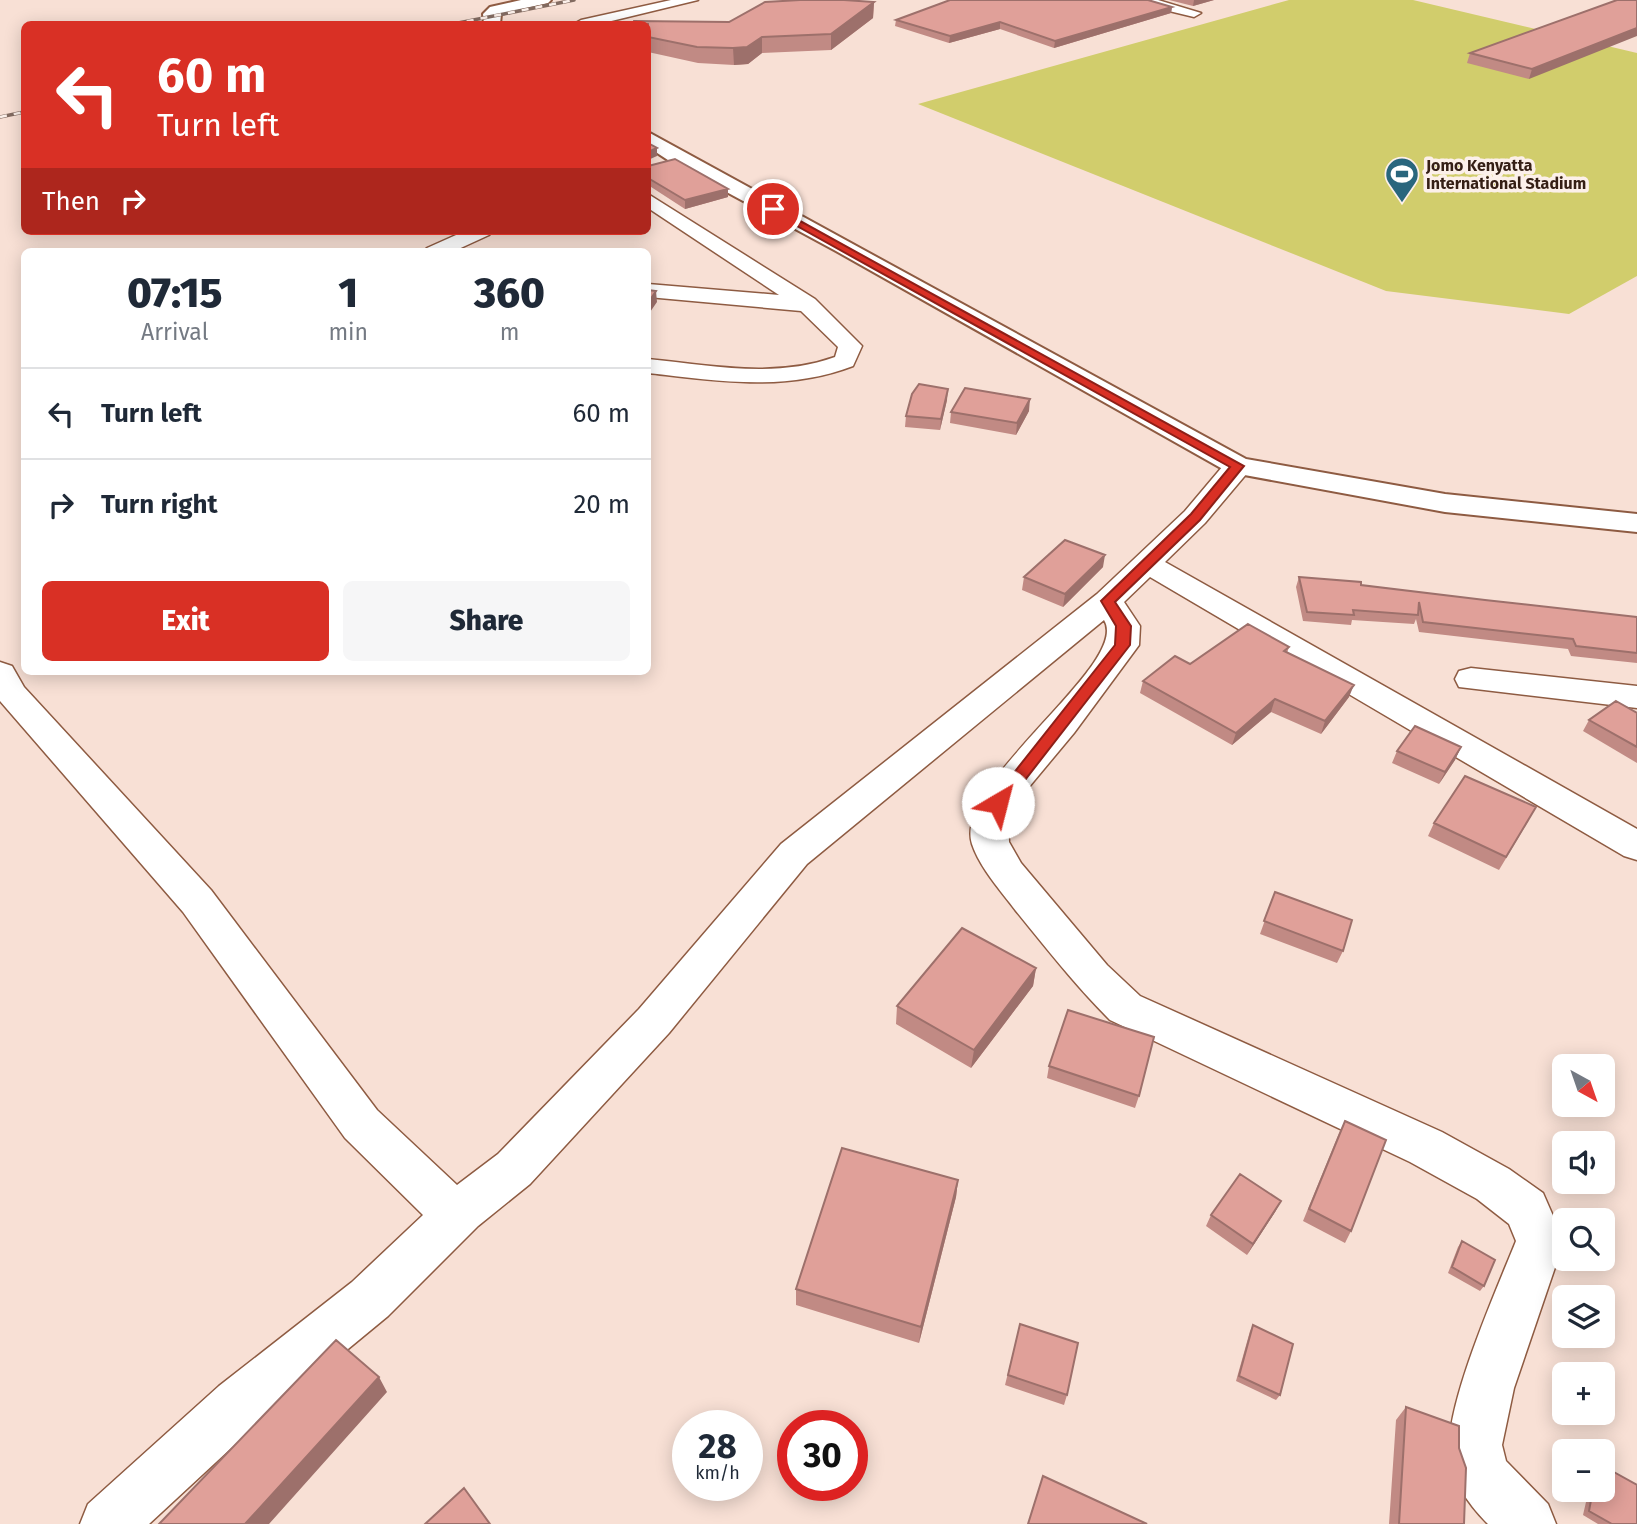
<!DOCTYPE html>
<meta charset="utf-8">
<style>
body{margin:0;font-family:"Fira Sans",sans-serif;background:#f6f6f7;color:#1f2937;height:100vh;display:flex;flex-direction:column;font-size:26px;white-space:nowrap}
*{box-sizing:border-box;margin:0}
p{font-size:23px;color:#747a83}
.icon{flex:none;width:38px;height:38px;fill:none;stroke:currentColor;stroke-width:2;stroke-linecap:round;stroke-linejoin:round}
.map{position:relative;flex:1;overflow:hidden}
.sheet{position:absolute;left:21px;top:248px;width:630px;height:427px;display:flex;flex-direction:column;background:#fff;border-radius:10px;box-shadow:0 4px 18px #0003}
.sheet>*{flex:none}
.guide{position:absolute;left:21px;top:21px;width:630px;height:214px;border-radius:10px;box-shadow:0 4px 18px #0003;background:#d93025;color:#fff;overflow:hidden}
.needle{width:46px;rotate:140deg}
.buttons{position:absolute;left:1552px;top:1054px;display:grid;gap:14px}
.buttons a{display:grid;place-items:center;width:63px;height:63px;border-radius:10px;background:#fff;box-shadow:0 4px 18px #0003;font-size:35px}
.speed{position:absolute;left:672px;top:1410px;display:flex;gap:14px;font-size:35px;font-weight:700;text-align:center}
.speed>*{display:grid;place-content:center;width:91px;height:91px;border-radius:50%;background:#fff;box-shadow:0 4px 18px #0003;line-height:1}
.speed small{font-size:18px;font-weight:400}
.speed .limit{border:10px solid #d22;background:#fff;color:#111}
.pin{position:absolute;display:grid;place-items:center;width:60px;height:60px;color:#fff;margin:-30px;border:4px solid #fff;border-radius:50%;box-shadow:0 2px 7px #0007}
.me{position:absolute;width:77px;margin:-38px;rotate:37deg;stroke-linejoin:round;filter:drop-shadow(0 0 5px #0008)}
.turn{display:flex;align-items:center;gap:24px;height:147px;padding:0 21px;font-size:32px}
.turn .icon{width:91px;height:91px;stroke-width:2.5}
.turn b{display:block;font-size:49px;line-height:60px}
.then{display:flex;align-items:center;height:66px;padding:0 21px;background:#0003;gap:14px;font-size:26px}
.eta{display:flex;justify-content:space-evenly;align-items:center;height:119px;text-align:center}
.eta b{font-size:42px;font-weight:800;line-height:49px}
.cta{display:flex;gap:14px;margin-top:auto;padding:14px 21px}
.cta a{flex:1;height:80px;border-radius:10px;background:#d93025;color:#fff;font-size:28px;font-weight:800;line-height:80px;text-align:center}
.cta a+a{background:#f6f6f7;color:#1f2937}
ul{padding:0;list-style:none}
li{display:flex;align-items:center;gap:21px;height:91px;padding:0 21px;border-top:2px solid #e0e1e3}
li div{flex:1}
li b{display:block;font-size:26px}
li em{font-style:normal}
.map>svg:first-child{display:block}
.green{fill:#d1cd6c}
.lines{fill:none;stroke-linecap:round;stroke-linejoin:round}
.street-casing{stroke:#8e5b42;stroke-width:3}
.secondary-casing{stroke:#8e5b42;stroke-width:4}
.street{fill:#fff;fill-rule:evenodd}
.secondary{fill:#fff;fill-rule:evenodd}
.rail-casing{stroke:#826b61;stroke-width:3.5}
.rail{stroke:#fcf0ea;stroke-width:2.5;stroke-dasharray:7;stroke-linecap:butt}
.wall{fill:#c18a84}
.shaded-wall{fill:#9d706b}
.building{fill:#e0a099;stroke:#9d706b;stroke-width:2}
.route{fill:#d93025;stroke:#8d1f18;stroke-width:2}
.labels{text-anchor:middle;stroke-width:7;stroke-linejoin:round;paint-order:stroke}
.far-poi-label{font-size:16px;font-weight:bold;fill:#351f15;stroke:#fcf0ea;text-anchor:start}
</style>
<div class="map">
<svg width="1637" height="1524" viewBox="0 0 1637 1524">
<rect width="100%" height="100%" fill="#f8e0d5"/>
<!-- green -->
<path class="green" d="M 1289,0 L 1413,0 L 1637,53 L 1637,276 L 1569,314 L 1386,291 L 918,104 Z"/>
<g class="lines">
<!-- street casing -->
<g class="street-casing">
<path id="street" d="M 671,0 L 698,0 L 599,24 L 574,24 L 581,20 Z
M 1139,0 L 1158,0 L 1201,13 L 1194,17 L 1140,4 Z
M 648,194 L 815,299 L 862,346 L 853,366 C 785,392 718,381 648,373 L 648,359 C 710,365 774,379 835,357 L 838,347 L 801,311 L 648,297 L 648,284 L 779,295 L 648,208 Z
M 465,231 L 492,231 L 489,235 L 452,252 L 423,252 L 427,248 Z
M 1238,458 L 1248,460 L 1251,466 L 1248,472 L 1205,523 L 1165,562 L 1637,829 L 1637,860 L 1624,856 L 1150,577 L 1124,602 L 1140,626 L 1139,645 L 1074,733 L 1019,799 L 1008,817 L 1009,842 L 1021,863 L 1107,965 L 1140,996 L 1442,1132 L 1509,1169 L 1543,1193 L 1564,1241 L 1514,1388 L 1502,1445 L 1506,1461 L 1548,1504 L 1556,1524 L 1488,1524 C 1471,1507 1454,1484 1450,1460 C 1441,1413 1497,1289 1516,1241 L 1509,1224 L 1477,1199 L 1410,1162 L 1110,1020 C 1076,986 1047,949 1016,911 C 1001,891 980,868 972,844 C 952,782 1132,664 1104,620 L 807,864 L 669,1033 L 530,1184 L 478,1226 L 388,1316 L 257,1424 L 149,1524 L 80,1524 L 88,1504 L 219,1386 L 352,1282 L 423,1215 L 345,1138 L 183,912 L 0,701 L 0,662 L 12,666 L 24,687 L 211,890 L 377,1110 L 457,1185 L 498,1154 L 639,1009 L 781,844 L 1097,594 L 1185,511 L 1228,460 Z
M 1471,668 L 1637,686 L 1637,708 L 1459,687 L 1455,679 L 1459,671 Z"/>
</g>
<!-- secondary casing -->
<g class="secondary-casing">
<path id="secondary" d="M 521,0 L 551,0 L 548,3 L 501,14 L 500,24 L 484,24 L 483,14 L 490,7 Z
M 648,132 L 1246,459 L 1445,494 L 1637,514 L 1637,532 L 1445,512 L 1228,472 L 836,251 L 671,162 L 648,147 Z"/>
</g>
<!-- street -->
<use href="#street" class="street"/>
<!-- secondary -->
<use href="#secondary" class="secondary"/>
<!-- rail casing -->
<g class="rail-casing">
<path id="rail" d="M 453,24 L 574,0
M 0,117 L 24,112"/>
</g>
<!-- rail -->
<use href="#rail" class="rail"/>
</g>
<!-- wall -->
<path class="wall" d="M 1169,0 L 1214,0 L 1193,6 Z
M 1617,0 L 1529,79 L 1467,63 L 1470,53 Z
M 874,2 L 873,18 L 831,50 L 762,53 L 748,64 L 734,65 L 698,63 L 648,52 L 648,24 L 729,22 Z
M 1172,7 L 1171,13 L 1054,48 L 1000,29 L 949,43 L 895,26 L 896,20 Z
M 648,166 L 728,197 L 685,209 L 648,185 Z
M 947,400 L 940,430 L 905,427 L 906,416 Z
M 1029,411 L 1016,435 L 950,423 L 951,412 Z
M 1103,567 L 1063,607 L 1022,590 L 1024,577 Z
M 1299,577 L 1485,600 L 1637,617 L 1637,663 L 1571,656 L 1568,649 L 1419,632 L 1416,619 L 1414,624 L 1352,620 L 1351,625 L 1303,621 L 1296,587 Z
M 1289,647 L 1287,653 L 1349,697 L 1321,734 L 1271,712 L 1232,745 L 1140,693 L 1143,681 L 1190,664 Z
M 1637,713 L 1637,763 L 1583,731 L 1589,720 Z
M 1461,747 L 1455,760 L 1439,784 L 1392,763 L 1397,751 Z
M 1529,820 L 1499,870 L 1428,836 L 1434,823 Z
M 1275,892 L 1343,951 L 1337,963 L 1260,934 Z
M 1036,968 L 1033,986 L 971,1068 L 896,1024 L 897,1006 Z
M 1049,1066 L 1139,1096 L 1135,1108 L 1047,1078 Z
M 1345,1121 L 1351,1231 L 1345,1243 L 1303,1221 L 1339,1133 Z
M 958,1180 L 956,1197 L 919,1343 L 796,1305 L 796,1289 Z
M 1281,1201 L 1275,1212 L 1247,1255 L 1206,1226 L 1211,1215 Z
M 1462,1241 L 1484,1286 L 1480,1291 L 1448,1273 L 1458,1247 Z
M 1020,1324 L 1067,1395 L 1064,1405 L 1005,1385 Z
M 1253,1325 L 1280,1395 L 1276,1400 L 1236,1381 L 1250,1331 Z
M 1406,1407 L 1459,1448 L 1464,1524 L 1389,1524 L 1396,1420 Z
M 1589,1489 L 1603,1489 L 1637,1524 L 1598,1524 L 1583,1515 Z"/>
<!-- shaded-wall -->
<path class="shaded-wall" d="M 1194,0 L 1214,0 L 1193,6 Z
M 874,2 L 873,18 L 831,50 L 831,34 Z
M 1172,7 L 1171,13 L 1054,48 L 1055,41 Z
M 1000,22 L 1000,29 L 949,43 L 950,36 Z
M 1637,28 L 1637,36 L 1529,79 L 1532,69 Z
M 762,37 L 762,53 L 748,64 L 734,65 L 733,48 Z
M 657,148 L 657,156 L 648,160 L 648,152 Z
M 728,189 L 728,197 L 685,209 L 685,200 Z
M 656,291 L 657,302 L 648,315 L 648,303 Z
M 948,389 L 947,400 L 940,430 L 941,419 Z
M 1030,399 L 1029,411 L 1016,435 L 1017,423 Z
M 1105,555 L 1103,567 L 1063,607 L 1065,594 Z
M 1354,685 L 1349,697 L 1321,734 L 1325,721 Z
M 1275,699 L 1271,712 L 1232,745 L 1236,733 Z
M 1461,747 L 1455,760 L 1439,784 L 1445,772 Z
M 1036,968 L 1033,986 L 971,1068 L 974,1050 Z
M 958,1180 L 956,1197 L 919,1343 L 921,1327 Z
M 1281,1201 L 1275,1212 L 1247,1255 L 1253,1244 Z
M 379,1377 L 387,1392 L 269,1524 L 245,1524 Z"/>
<!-- building -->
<path class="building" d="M 800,0 L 844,0 L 874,2 L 831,34 L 762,37 L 747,47 L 733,48 L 697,47 L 648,37 L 648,24 L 633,24 L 634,21 L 729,22 L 765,2 Z
M 950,0 L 1148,0 L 1172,7 L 1055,41 L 1000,22 L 950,36 L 896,20 Z
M 1617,0 L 1637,0 L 1637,28 L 1532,69 L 1470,53 Z
M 648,143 L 657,148 L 648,152 Z
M 675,159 L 728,189 L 685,200 L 648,178 L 648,166 Z
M 648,290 L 656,291 L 648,303 Z
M 919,384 L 948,389 L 941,419 L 906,416 L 912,394 Z
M 965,388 L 1030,399 L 1017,423 L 951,412 Z
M 1065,540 L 1105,555 L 1065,594 L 1024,577 Z
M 1299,577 L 1361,582 L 1361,585 L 1485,600 L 1637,617 L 1637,653 L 1576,646 L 1573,639 L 1423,622 L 1419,602 L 1418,615 L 1353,610 L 1354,615 L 1307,612 Z
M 1248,624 L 1289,647 L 1284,651 L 1354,685 L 1325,721 L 1275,699 L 1236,733 L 1143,681 L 1175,656 L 1190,664 Z
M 1616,701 L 1637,713 L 1637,747 L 1589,720 Z
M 1415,726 L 1461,747 L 1445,772 L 1397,751 Z
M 1465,776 L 1536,807 L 1506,857 L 1434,823 Z
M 1275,892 L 1352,920 L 1343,951 L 1264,921 Z
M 962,928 L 1036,968 L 974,1050 L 897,1006 Z
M 1068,1010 L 1154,1037 L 1139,1096 L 1049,1066 Z
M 1345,1121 L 1386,1140 L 1351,1231 L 1309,1209 Z
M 842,1148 L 958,1180 L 921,1327 L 796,1289 Z
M 1240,1174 L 1281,1201 L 1253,1244 L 1211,1215 Z
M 1462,1241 L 1495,1260 L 1484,1286 L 1452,1267 Z
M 1020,1324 L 1078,1343 L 1067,1395 L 1008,1375 Z
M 1253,1325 L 1293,1344 L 1280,1395 L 1239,1376 Z
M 336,1340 L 379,1377 L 245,1524 L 159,1524 Z
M 1406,1407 L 1459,1426 L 1459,1448 L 1466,1468 L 1464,1524 L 1399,1524 Z
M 1603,1466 L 1637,1485 L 1637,1524 L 1612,1524 L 1589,1511 L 1593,1489 L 1603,1489 Z
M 1043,1476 L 1147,1524 L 1028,1524 Z
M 464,1488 L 490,1524 L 425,1524 Z"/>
<!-- route -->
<path class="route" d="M 773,206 L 1244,466 L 1200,520 L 1115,602 L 1131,626 L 1130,645 L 1004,807 L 992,807 L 990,803 L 1115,645 L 1116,626 L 1101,601 L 1191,514 L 1230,467 L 770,211 Z"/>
<!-- icons -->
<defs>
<g id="stadium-pin" transform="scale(1.75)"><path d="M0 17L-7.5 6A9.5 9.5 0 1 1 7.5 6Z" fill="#29667d" stroke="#fcf0ea"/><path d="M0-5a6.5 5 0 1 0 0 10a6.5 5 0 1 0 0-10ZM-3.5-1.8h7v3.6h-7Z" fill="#fff"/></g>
</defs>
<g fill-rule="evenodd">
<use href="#stadium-pin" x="1402" y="174"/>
</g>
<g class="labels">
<!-- far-poi labels -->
<g class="far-poi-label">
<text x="1426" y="171">Jomo Kenyatta<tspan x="1426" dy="18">International Stadium</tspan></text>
</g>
</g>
</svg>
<div class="buttons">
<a><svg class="needle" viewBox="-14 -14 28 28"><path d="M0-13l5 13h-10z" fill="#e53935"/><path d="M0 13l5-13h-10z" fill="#747a83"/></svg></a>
<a><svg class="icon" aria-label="sound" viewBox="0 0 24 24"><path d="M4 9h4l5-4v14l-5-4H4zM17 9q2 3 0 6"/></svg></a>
<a><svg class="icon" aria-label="search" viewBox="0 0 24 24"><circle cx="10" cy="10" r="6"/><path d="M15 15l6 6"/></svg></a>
<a><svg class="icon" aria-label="layers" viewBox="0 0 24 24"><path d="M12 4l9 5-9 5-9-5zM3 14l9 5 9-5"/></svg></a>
<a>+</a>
<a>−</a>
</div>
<div class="speed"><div>28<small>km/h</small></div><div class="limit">30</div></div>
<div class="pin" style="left:773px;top:209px;background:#d93025"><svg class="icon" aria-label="arrive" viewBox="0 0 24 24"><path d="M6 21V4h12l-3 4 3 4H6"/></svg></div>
<svg class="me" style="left:998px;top:803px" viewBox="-20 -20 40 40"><circle r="19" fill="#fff"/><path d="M0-13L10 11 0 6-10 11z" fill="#d93025"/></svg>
<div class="guide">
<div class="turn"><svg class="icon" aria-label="left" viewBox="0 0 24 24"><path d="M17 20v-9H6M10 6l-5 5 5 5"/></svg><div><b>60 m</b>Turn left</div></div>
<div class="then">Then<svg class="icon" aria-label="right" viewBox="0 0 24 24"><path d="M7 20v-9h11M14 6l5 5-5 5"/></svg></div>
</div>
<section class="sheet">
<div class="eta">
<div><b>07:15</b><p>Arrival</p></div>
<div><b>1</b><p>min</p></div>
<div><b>360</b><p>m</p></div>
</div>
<ul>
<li><svg class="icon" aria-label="left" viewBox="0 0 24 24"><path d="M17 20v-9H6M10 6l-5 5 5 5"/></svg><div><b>Turn left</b></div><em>60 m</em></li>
<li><svg class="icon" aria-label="right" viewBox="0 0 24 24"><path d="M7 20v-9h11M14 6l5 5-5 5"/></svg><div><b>Turn right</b></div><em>20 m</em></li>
</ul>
<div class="cta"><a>Exit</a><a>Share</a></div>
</section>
</div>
